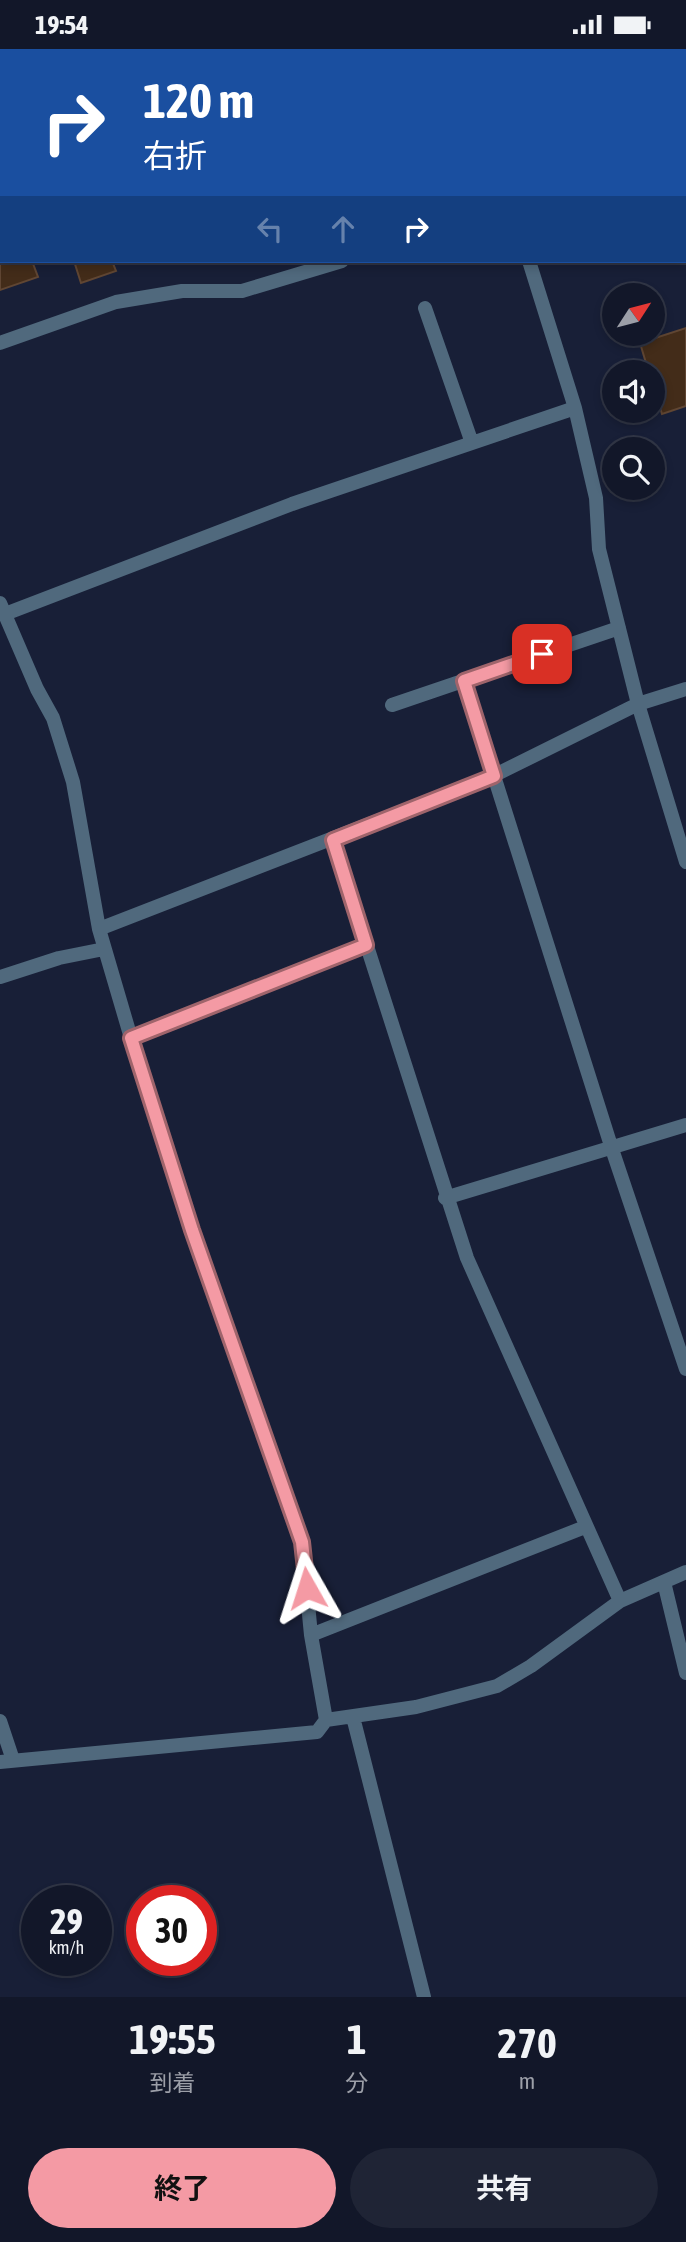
<!DOCTYPE html>
<html lang="ja">
<meta charset="utf-8">
<style>
body{margin:0;font-family:"Asap Condensed","Noto Sans JP",sans-serif;background:#1f2435;color:#f1f3f6;height:100vh;display:flex;flex-direction:column;font-size:26px;white-space:nowrap}
*{box-sizing:border-box;margin:0}
p{font-size:23px;color:#9c9fa8}
.icon{flex:none;width:38px;height:38px;fill:none;stroke:currentColor;stroke-width:2;stroke-linecap:round;stroke-linejoin:round}
.map{position:relative;height:1948px;overflow:hidden}
.panel{display:flex;flex-direction:column;background:#121729;flex:1}
.panel>*{flex:none}
.hud{position:absolute;left:0px;top:0px;width:686px;height:214px;box-shadow:0 4px 10px #0003,0 0 0 2px #313646;background:#1a4fa0;color:#fff;overflow:hidden}
.needle{width:46px;rotate:54deg}
.tools{position:absolute;left:602px;top:234px;display:grid;gap:14px}
.tools a{display:grid;place-items:center;width:63px;height:63px;border-radius:50%;background:#121729;box-shadow:0 4px 10px #0003,0 0 0 2px #313646;font-size:35px}
.speed{position:absolute;left:21px;top:1836px;display:flex;gap:14px;font-size:35px;font-weight:700;text-align:center}
.speed>*{display:grid;place-content:center;width:91px;height:91px;border-radius:50%;background:#121729;box-shadow:0 4px 10px #0003,0 0 0 2px #313646;line-height:1}
.speed small{font-size:18px;font-weight:400}
.speed .limit{border:10px solid #d22;background:#fff;color:#111}
.pin{position:absolute;display:grid;place-items:center;width:60px;height:60px;color:#fff;margin:-30px;border-radius:14px;box-shadow:0 4px 10px #0006}
.me{position:absolute;width:77px;margin:-38px;rotate:354deg;stroke-linejoin:round;filter:drop-shadow(0 0 5px #0008)}
.turn{display:flex;align-items:center;gap:24px;height:147px;padding:0 28px;font-size:32px}
.turn .icon{width:91px;height:91px;stroke-width:2.5}
.turn b{display:block;font-size:49px;line-height:60px}
.lanes{display:flex;align-items:center;height:66px;padding:0 28px;background:#0003;justify-content:center;gap:35px;direction:ltr}
.lanes .off{opacity:.35}
.eta{display:flex;justify-content:space-evenly;align-items:center;height:119px;text-align:center}
.eta b{font-size:42px;font-weight:700;line-height:49px}
.button{display:flex;gap:14px;margin-top:auto;padding:14px 28px}
.button a{flex:1;height:80px;border-radius:42px;background:#f49aa4;color:#111;font-size:28px;font-weight:700;line-height:80px;text-align:center}
.button a+a{background:#1f2435;color:#f1f3f6}
.status{display:flex;justify-content:space-between;align-items:center;height:49px;padding:0 35px;background:#121729;direction:ltr}
.status svg{height:19px;fill:currentColor}
.map>svg:first-child{display:block}
.building{fill:#432c19;stroke:#604633;stroke-width:2}
.lines{fill:none;stroke-linecap:round;stroke-linejoin:round}
.minor{stroke:#50697d;stroke-width:14}
.rail{stroke:#777e92;stroke-width:5;stroke-dasharray:3.5 7;stroke-linecap:butt}
.route-casing{stroke:#9f646b;stroke-width:18}
.route{stroke:#f49aa4;stroke-width:12}
</style>
<div class="status"><b>19:54</b><svg viewBox="0 0 49 12"><path d="M0 12V9h3v3zM5 12V6h3v6zM10 12V3h3v9zM15 12V0h3v12zM26 1h20v11H26zM47 4h2v5h-2z"/></svg></div>
<div class="map">
<svg width="686" height="1948" viewBox="0 0 686 1948">
<rect width="100%" height="100%" fill="#181f37"/>
<!-- building -->
<path class="building" d="M 0,192 L 2,212 L 32,212 L 38,228 L 0,241 Z
M 74,212 L 112,212 L 116,222 L 81,234 Z
M 686,279 L 686,357 L 662,365 L 653,335 L 653,324 L 649,324 L 640,294 Z"/>
<g class="lines">
<!-- minor -->
<path class="minor" d="M 0,47 L 2,47
M 529,212 L 575,359
M 425,259 L 472,394
M 0,294 L 116,253 L 182,242 L 242,242 L 342,212
M 0,554 L 37,640 L 53,669 L 73,733 L 99,880 L 131,989 L 192,1181 L 302,1493 L 311,1586 L 326,1671 L 317,1683 L 0,1713
M 5,565 L 292,455 L 575,359 L 596,449 L 599,500 L 638,655 L 686,813
M 464,632 L 612,1100 L 686,1320
M 392,656 L 619,579
M 333,791 L 467,1209 L 620,1552
M 99,880 L 493,727 L 638,655 L 686,640
M 0,928 L 59,909 L 104,900
M 131,989 L 366,896
M 445,1149 L 686,1076
M 664,1533 L 686,1624
M 311,1586 L 585,1478
M 353,1668 L 424,1948
M 326,1671 L 416,1658 L 497,1637 L 531,1617 L 620,1552 L 686,1523
M 0,1672 L 13,1711"/>
<!-- rail -->
<path class="rail" d="M 537,2 L 546,0
M 654,2 L 663,0
M 0,110 L 2,110
M 0,129 L 2,129"/>
</g>
<g class="lines">
<!-- route casing -->
<g class="route-casing">
<path id="route" d="M 307,1539 L 302,1493 L 192,1181 L 131,989 L 366,896 L 333,791 L 494,727 L 464,632 L 542,605"/>
</g>
<!-- route -->
<use href="#route" class="route"/>
</g>
</svg>
<div class="tools">
<a><svg class="needle" viewBox="-14 -14 28 28"><path d="M0-13l5 13h-10z" fill="#e53935"/><path d="M0 13l5-13h-10z" fill="#9c9fa8"/></svg></a>
<a><svg class="icon" aria-label="sound" viewBox="0 0 24 24"><path d="M4 9h4l5-4v14l-5-4H4zM17 9q2 3 0 6"/></svg></a>
<a><svg class="icon" aria-label="search" viewBox="0 0 24 24"><circle cx="10" cy="10" r="6"/><path d="M15 15l6 6"/></svg></a>
</div>
<div class="speed"><div>29<small>km/h</small></div><div class="limit">30</div></div>
<div class="pin" style="left:542px;top:605px;background:#d93025"><svg class="icon" aria-label="arrive" viewBox="0 0 24 24"><path d="M6 21V4h12l-3 4 3 4H6"/></svg></div>
<svg class="me" style="left:307px;top:1539px" viewBox="-20 -20 40 40"><path d="M0-17L14 15 0 8-14 15z" fill="#f49aa4" stroke="#fff" stroke-width="4"/></svg>
<div class="hud">
<div class="turn"><svg class="icon" aria-label="right" viewBox="0 0 24 24"><path d="M7 20v-9h11M14 6l5 5-5 5"/></svg><div><b>120 m</b>右折</div></div>
<div class="lanes"><svg class="icon off" aria-label="left" viewBox="0 0 24 24"><path d="M17 20v-9H6M10 6l-5 5 5 5"/></svg><svg class="icon off" aria-label="ahead" viewBox="0 0 24 24"><path d="M12 20V5M6 11l6-6 6 6"/></svg><svg class="icon" aria-label="right" viewBox="0 0 24 24"><path d="M7 20v-9h11M14 6l5 5-5 5"/></svg></div>
</div>
</div>
<section class="panel">
<div class="eta">
<div><b>19:55</b><p>到着</p></div>
<div><b>1</b><p>分</p></div>
<div><b>270</b><p>m</p></div>
</div>
<div class="button"><a>終了</a><a>共有</a></div>
</section>
